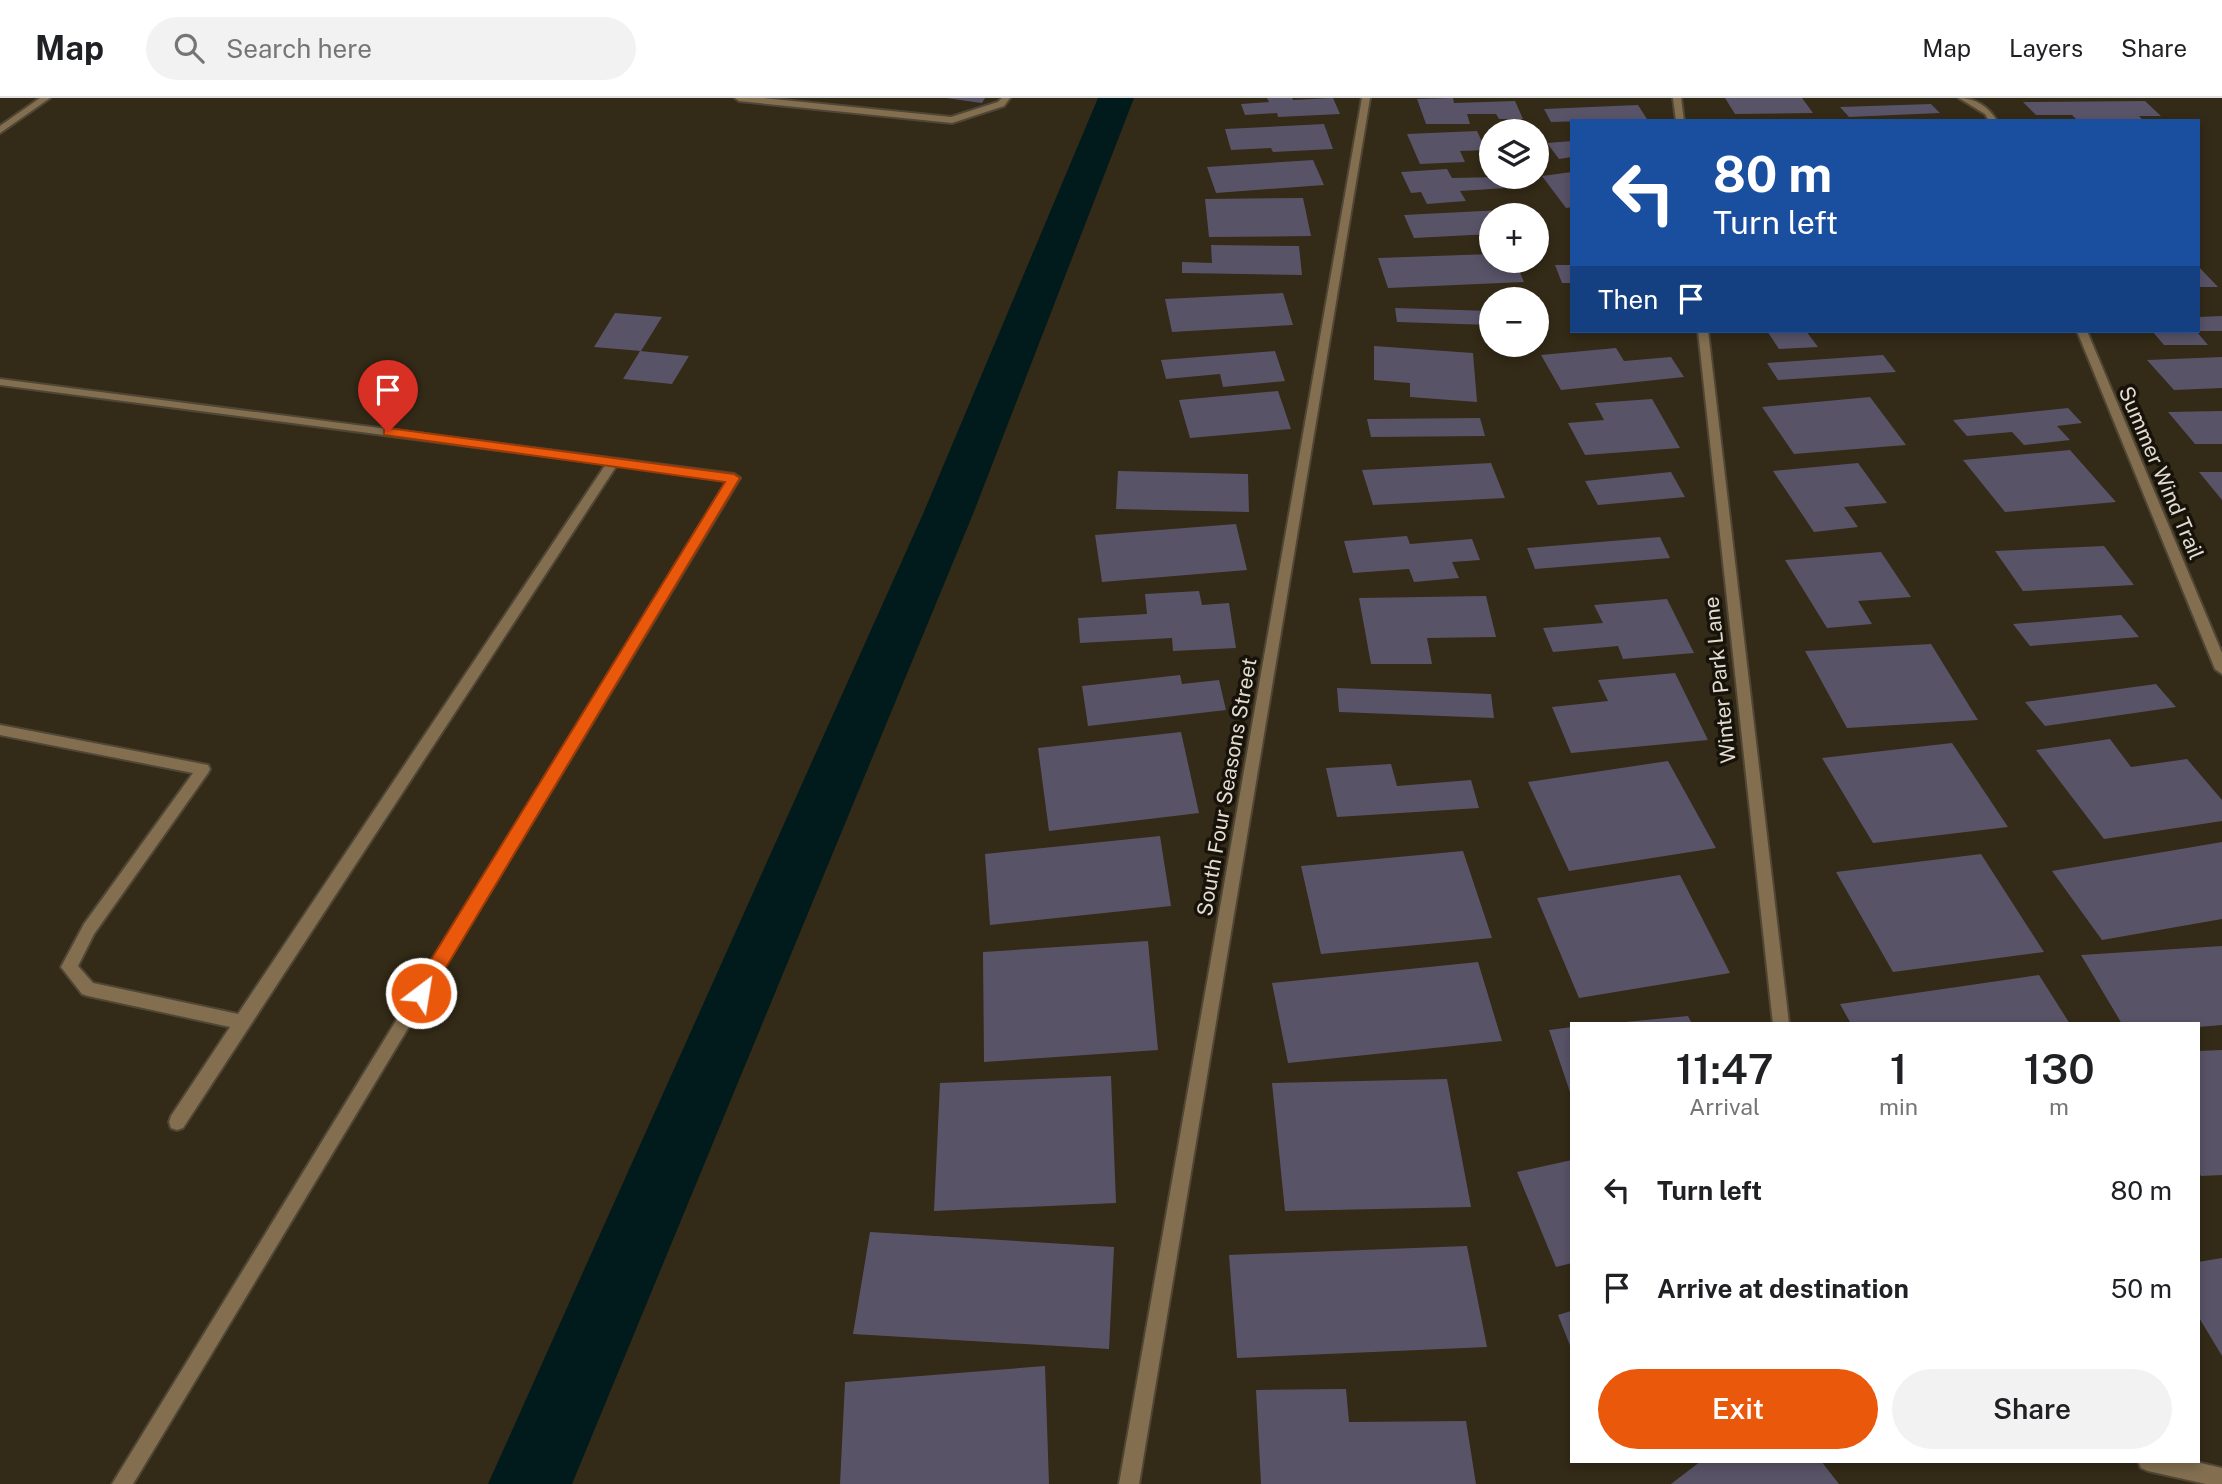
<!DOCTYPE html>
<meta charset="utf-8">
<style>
body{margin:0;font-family:"Public Sans",sans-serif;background:#f2f2f2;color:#202124;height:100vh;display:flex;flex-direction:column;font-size:26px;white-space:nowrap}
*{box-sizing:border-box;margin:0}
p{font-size:23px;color:#757577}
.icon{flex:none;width:38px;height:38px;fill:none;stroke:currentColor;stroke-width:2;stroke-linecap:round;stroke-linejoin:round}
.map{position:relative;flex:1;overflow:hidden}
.sheet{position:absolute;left:1570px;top:924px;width:630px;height:441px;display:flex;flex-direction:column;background:#fff;border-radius:0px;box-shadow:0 4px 10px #0003}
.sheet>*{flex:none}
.banner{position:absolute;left:1570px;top:21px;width:630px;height:214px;border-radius:0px;box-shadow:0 4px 10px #0003;background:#1a4fa0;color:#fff;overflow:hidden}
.tools{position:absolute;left:1479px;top:21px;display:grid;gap:14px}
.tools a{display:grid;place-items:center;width:70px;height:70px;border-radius:50%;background:#fff;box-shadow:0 4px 10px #0003;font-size:35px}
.pin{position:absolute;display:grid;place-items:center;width:60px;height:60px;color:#fff;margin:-72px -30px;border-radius:50% 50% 50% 0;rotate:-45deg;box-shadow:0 0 7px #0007}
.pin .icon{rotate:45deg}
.me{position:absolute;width:77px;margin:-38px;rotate:31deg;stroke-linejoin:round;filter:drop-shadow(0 0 5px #0008)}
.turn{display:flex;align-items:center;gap:24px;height:147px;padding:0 28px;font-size:32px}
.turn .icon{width:91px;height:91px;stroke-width:2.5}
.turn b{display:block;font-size:49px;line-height:60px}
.then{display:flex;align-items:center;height:66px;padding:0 28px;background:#0003;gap:14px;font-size:26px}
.eta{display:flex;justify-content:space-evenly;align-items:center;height:119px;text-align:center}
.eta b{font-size:42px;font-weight:600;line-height:49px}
.cta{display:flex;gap:14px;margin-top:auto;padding:14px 28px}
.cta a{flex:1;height:80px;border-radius:42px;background:#ea580c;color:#fff;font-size:28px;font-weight:600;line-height:80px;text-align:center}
.cta a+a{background:#f2f2f2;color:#202124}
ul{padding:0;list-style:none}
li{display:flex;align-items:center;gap:21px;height:98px;padding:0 28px}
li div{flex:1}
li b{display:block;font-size:26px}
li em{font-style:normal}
header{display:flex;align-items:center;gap:42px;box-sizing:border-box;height:98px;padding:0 35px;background:#fff;border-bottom:2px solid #e0e0e0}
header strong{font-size:33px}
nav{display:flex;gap:38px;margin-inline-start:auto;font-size:24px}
.search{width:490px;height:63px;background:#f2f2f2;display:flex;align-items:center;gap:18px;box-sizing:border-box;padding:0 24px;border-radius:38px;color:#757577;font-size:26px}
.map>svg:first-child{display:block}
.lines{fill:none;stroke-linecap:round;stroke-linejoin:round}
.canal{fill:#011a1c;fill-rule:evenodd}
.building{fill:#595368}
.service-casing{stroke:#4f4635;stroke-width:4}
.minor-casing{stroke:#4f4635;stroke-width:4}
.service{fill:#836f50;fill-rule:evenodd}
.minor{fill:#836f50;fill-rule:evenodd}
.route{fill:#ea580c;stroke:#983908;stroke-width:2}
.labels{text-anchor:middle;stroke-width:7;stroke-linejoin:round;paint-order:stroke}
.street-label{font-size:21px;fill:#e2dcd1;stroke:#17130b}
</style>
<header>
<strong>Map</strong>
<div class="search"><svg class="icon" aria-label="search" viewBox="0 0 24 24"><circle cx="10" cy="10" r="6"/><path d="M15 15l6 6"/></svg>Search here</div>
<nav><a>Map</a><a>Layers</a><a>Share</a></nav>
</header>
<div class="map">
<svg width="2222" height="1386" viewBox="0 0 2222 1386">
<rect width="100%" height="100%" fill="#332a17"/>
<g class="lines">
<!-- canal -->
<path class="canal" d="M 1098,0 L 1134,0 L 973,416 L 572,1386 L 488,1386 L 923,416 Z"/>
</g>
<!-- building -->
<path class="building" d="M 946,0 L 985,0 L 982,5 Z
M 1267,0 L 1292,0 L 1293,2 L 1333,0 L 1340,16 L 1278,19 L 1277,15 L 1245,17 L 1241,6 L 1269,4 Z
M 1453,0 L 1454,5 L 1515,3 L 1523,21 L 1499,21 L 1496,16 L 1467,16 L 1470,26 L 1426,26 L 1417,1 Z
M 1725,0 L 1802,0 L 1813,15 L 1735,16 Z
M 2145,3 L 2161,18 L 2139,18 L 2144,23 L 2078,23 L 2072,17 L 2036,17 L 2023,4 Z
M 1931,6 L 1940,15 L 1849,19 L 1840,9 Z
M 1638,7 L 1647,21 L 1551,24 L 1544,11 Z
M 1324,26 L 1333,51 L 1273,54 L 1271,50 L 1231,52 L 1225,31 Z
M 1477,33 L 1486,52 L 1460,53 L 1465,64 L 1420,66 L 1407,36 Z
M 1572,43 L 1572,59 L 1559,61 L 1547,45 Z
M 1313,62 L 1324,87 L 1216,95 L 1207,69 Z
M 1447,71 L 1452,80 L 1499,79 L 1506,90 L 1460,93 L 1466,103 L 1427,106 L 1421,94 L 1411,95 L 1401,74 Z
M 1572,74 L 1572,109 L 1566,110 L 1542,78 Z
M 1303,100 L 1311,138 L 1209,139 L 1205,101 Z
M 1502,112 L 1504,117 L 1491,117 L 1491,136 L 1414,140 L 1404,117 Z
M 1211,147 L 1299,148 L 1302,177 L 1182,175 L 1182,164 L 1212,165 Z
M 1491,156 L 1491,163 L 1515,163 L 1524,184 L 1388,190 L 1378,160 Z
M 1555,167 L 1572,167 L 1572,185 L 1562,185 Z
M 2198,168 L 2218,189 L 2198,189 Z
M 1283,195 L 1293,227 L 1172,234 L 1165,201 Z
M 1395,210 L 1491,213 L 1491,227 L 1397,224 Z
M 615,215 L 662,219 L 641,253 L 594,249 Z
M 2222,218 L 2222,233 L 2198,233 L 2198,219 Z
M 1767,233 L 1806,233 L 1818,249 L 1779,251 Z
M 2152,233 L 2196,233 L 2208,247 L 2164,247 Z
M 1374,248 L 1473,255 L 1477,304 L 1410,299 L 1410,285 L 1374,282 Z
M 1616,250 L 1624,263 L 1671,259 L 1684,279 L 1561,292 L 1541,257 Z
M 640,253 L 689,258 L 672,286 L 623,281 Z
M 1275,253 L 1285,283 L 1223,289 L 1220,276 L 1166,281 L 1161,262 Z
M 1883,257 L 1896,274 L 1778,282 L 1767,265 Z
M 2222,259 L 2222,290 L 2174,292 L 2147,262 Z
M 1278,293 L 1291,331 L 1190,340 L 1179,302 Z
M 1870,299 L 1906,347 L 1794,356 L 1762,309 Z
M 1652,301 L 1680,350 L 1585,357 L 1568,325 L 1604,322 L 1595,305 Z
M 2068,310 L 2082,325 L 2057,328 L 2070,342 L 2024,347 L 2012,334 L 1967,338 L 1953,322 Z
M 2222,313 L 2222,346 L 2195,346 L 2168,314 Z
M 1480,320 L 1485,338 L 1371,339 L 1367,321 Z
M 2070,352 L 2116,404 L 2005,414 L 1963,362 Z
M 1491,365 L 1505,400 L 1373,407 L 1362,372 Z
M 1858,365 L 1887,405 L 1844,409 L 1858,429 L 1814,434 L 1773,373 Z
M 1118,373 L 1248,376 L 1249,414 L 1116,411 Z
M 1671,374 L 1685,399 L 1598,407 L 1585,383 Z
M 2199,374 L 2222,374 L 2222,402 Z
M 1236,426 L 1247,472 L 1102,484 L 1095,437 Z
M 1407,438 L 1410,446 L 1472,441 L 1480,462 L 1452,464 L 1459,480 L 1414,484 L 1409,471 L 1353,475 L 1344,443 Z
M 1660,439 L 1670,460 L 1535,471 L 1527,450 Z
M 2104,448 L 2134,487 L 2023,493 L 1995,453 Z
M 1881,454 L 1911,499 L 1858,503 L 1872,526 L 1827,530 L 1785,462 Z
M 1199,493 L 1202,507 L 1229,505 L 1236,550 L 1173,553 L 1172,540 L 1080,545 L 1078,520 L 1147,516 L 1145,496 Z
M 1486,498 L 1496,539 L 1427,540 L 1432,566 L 1371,566 L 1359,500 Z
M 1667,501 L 1694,555 L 1623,561 L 1618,548 L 1553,554 L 1543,530 L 1603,525 L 1594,507 Z
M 2121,517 L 2139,539 L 2030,548 L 2013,526 Z
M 1931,546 L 1978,622 L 1847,630 L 1805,553 Z
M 1675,575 L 1708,642 L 1571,655 L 1552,609 L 1608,603 L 1598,582 Z
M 1180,577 L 1182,586 L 1219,582 L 1226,612 L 1088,628 L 1082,588 Z
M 2156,586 L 2176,609 L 2045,628 L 2025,604 Z
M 1337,590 L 1491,596 L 1494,620 L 1339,614 Z
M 1181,634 L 1199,715 L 1049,733 L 1038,650 Z
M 2110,641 L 2131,669 L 2187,661 L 2222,702 L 2222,723 L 2104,741 L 2036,652 Z
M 1952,645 L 2008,729 L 1873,745 L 1822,660 Z
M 1668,663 L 1716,750 L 1569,773 L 1528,684 Z
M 1391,666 L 1397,688 L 1471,682 L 1479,710 L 1337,719 L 1326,670 Z
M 1160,738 L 1171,808 L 990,827 L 985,756 Z
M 2222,744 L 2222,821 L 2102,842 L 2052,773 Z
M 1463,753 L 1492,840 L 1321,856 L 1301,768 Z
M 1981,756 L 2044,854 L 1893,874 L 1836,774 Z
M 1680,777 L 1730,875 L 1579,900 L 1537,800 Z
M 1148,843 L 1158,952 L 984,964 L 983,854 Z
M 2222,848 L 2222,927 L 2198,929 L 2198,926 L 2122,926 L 2081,857 Z
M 1478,864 L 1502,943 L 1288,965 L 1272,885 Z
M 2039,877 L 2070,926 L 1851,926 L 1840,906 Z
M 1688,918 L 1692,926 L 1625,926 L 1625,924 Z
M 1572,929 L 1572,997 L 1571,997 L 1549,932 Z
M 2222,952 L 2222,1077 L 2201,1078 L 2198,1073 L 2198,953 Z
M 1111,978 L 1116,1105 L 934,1113 L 940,985 Z
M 1447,981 L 1471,1109 L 1285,1113 L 1272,985 Z
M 1572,1062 L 1572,1165 L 1556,1169 L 1517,1074 Z
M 870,1134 L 1114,1149 L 1109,1251 L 853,1236 Z
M 1467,1148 L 1487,1249 L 1237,1260 L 1229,1157 Z
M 2222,1160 L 2222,1258 L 2198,1218 L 2198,1164 Z
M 1571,1213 L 1571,1250 L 1558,1217 Z
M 1045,1268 L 1049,1386 L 840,1386 L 845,1284 Z
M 1346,1291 L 1349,1324 L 1466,1323 L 1476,1386 L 1261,1386 L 1256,1292 Z
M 1701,1363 L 1821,1363 L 1839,1386 L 1671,1386 Z"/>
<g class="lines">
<!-- service casing -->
<g class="service-casing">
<path id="service" d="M 735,0 L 763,0 L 951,19 L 998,4 L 1002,0 L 1010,0 L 1004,8 L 952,25 L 739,3 Z
M 0,281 L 734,376 L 740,380 L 133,1386 L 112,1386 L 727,383 L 617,367 L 183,1030 L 177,1032 L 171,1030 L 169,1024 L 171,1018 L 230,929 L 88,898 L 82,896 L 61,869 L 84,826 L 193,675 L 0,637 L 0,627 L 208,667 L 210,671 L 208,675 L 94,836 L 78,868 L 93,885 L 238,916 L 606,366 L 0,287 Z"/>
</g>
<!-- minor casing -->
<g class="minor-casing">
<path id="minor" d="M 40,0 L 50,0 L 0,35 L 0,28 Z
M 1362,0 L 1370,0 L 1139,1386 L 1119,1386 Z
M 1673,0 L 1681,0 L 1684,23 L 1676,23 Z
M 1959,0 C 1975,0 1989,9 1997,23 L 1989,23 L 1985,16 Z
M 1698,233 L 1708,233 L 1789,926 L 1773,926 Z
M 2077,233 L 2087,233 L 2222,555 L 2222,576 L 2215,571 Z
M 2138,1363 L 2192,1363 L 2222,1370 L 2222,1386 L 2206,1386 L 2148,1373 L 2141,1370 Z"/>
</g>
<!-- service -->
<use href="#service" class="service"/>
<!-- minor -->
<use href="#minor" class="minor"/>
</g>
<!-- route -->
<path class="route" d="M 388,330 L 734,376 L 740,380 L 427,901 L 421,903 L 414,901 L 412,895 L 414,889 L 725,384 L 384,337 L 384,331 Z"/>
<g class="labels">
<!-- street labels -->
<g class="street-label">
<text transform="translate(2161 375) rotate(67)" y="7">Summer Wind Trail</text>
<text transform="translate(1720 582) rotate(-96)" y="7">Winter Park Lane</text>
<text transform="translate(1227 689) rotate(-80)" y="7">South Four Seasons Street</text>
</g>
</g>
</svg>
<div class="tools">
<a><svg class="icon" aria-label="layers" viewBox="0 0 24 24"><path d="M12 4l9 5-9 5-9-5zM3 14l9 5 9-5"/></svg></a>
<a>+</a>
<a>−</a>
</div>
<div class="pin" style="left:388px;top:334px;background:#d93025"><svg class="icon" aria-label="arrive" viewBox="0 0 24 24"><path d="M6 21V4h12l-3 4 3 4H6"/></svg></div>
<svg class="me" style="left:421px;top:895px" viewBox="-20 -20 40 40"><circle r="17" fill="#ea580c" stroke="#fff" stroke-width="3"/><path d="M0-11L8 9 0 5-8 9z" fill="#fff"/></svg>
<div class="banner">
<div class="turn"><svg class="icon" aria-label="left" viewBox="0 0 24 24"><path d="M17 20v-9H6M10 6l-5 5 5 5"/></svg><div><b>80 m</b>Turn left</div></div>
<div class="then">Then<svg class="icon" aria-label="arrive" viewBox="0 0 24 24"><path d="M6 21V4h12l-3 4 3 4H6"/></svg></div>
</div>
<section class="sheet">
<div class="eta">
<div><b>11:47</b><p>Arrival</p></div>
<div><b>1</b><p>min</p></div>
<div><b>130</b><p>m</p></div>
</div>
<ul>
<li><svg class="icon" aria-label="left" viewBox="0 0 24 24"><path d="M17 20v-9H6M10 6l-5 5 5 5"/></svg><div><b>Turn left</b></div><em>80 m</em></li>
<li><svg class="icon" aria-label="arrive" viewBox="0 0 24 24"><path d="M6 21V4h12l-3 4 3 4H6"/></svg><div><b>Arrive at destination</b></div><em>50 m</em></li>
</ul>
<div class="cta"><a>Exit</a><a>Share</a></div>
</section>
</div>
